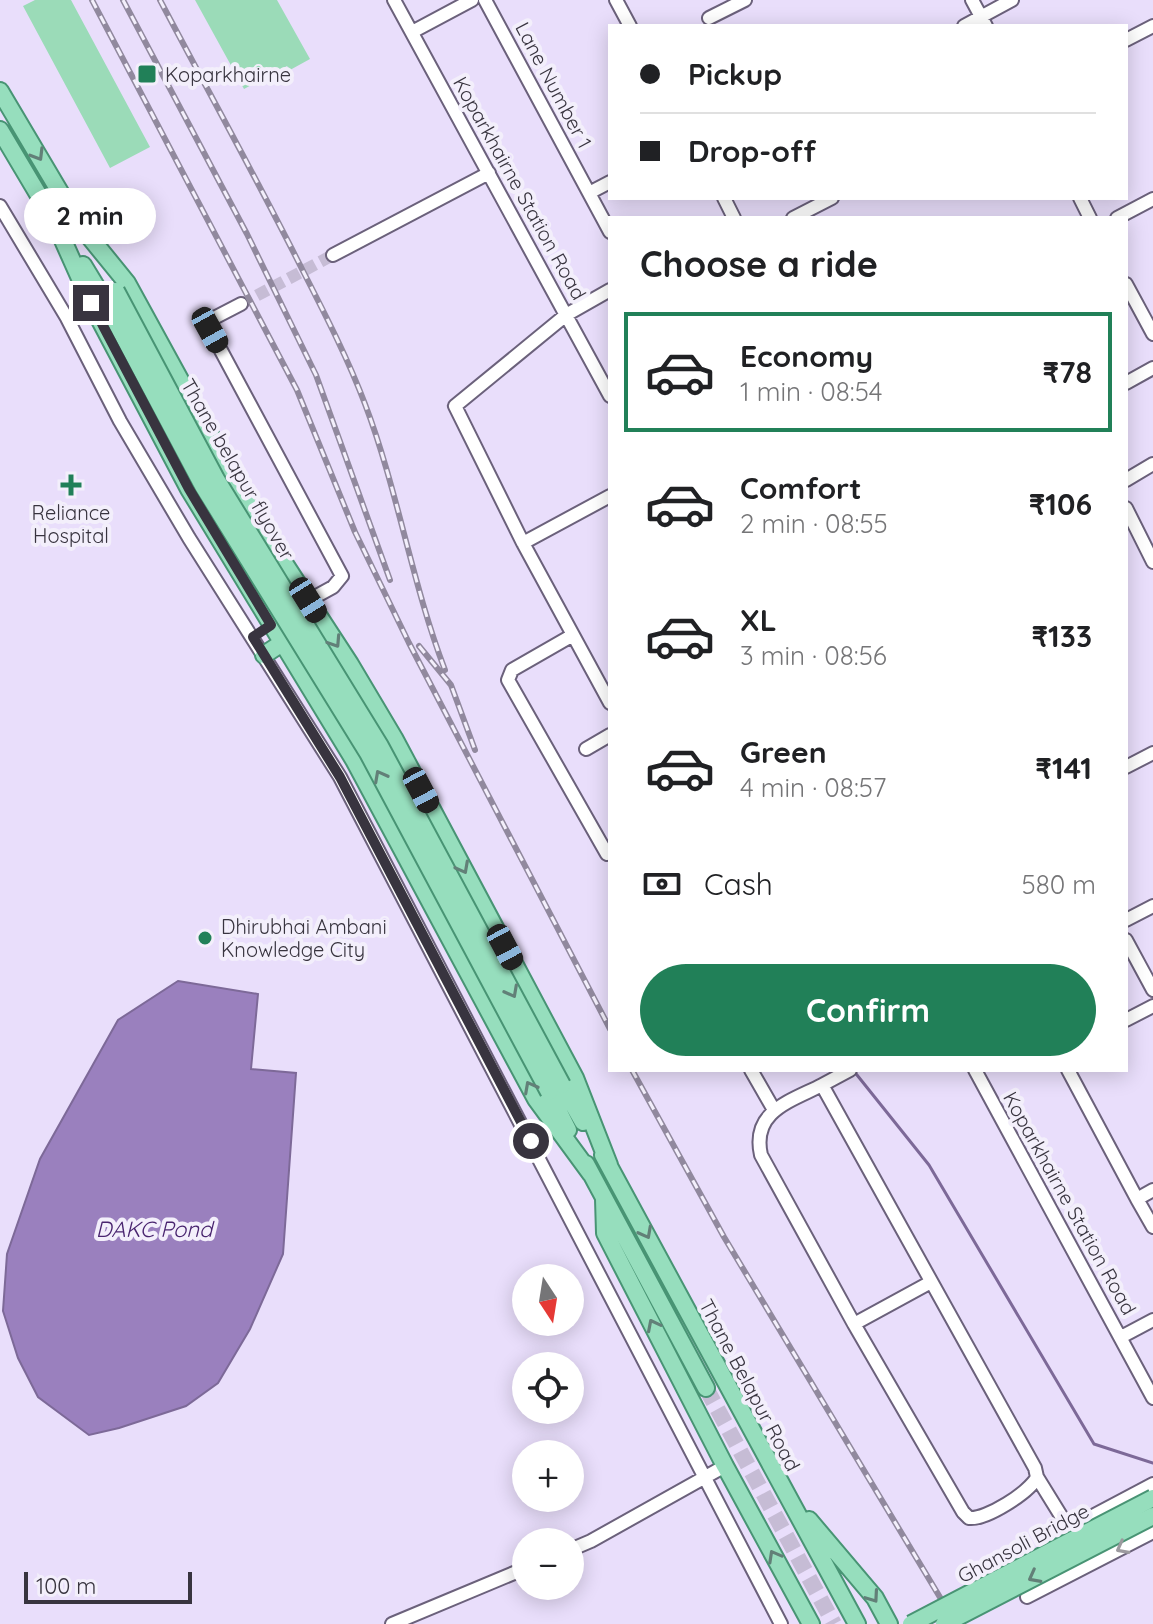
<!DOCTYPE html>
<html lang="en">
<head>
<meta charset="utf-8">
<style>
	:root { --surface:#fff; --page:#f2f2f2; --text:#202124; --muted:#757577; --line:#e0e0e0; --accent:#218058 }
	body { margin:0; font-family:Quicksand,sans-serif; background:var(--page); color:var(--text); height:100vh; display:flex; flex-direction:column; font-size:30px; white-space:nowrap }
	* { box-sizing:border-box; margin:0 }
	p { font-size:26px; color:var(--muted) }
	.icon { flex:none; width:44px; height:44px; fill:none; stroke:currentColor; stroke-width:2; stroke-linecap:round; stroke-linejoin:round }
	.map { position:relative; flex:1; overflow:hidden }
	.drawer { position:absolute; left:608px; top:216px; width:520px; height:856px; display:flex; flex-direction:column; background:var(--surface); border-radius:0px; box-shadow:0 4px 20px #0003 }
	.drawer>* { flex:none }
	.banner { position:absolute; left:608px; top:24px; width:520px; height:176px; border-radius:0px; box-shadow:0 4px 20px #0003; display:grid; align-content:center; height:176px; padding:0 32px; background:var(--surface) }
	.needle { width:52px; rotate:168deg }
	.fabs { position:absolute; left:512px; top:1264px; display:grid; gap:16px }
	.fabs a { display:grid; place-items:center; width:72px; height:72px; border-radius:50%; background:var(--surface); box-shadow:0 4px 20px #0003; font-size:40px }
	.scale { position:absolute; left:24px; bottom:20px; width:168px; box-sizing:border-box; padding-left:8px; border:4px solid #38343f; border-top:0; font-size:22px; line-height:28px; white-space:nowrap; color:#38343f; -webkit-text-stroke:6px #f3effb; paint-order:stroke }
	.end { position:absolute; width:36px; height:36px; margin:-18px; border:10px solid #38343f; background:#fff; box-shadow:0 0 0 4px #fff }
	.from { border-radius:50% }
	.bubble { position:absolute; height:56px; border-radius:28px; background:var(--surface); box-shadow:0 4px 20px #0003; font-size:26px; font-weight:700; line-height:56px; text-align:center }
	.car { position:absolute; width:24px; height:48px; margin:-24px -12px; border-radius:10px; box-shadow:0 0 6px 2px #0007; background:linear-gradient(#222 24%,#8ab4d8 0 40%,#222 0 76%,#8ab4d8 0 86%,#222 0) }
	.banner b { display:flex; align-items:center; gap:28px; height:76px; font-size:30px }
	.banner b+b { border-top:2px solid var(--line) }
	.banner i { width:20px; height:20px; background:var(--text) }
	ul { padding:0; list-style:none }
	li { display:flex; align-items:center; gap:24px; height:120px; margin:0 16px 12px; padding:0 16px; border:4px solid transparent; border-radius:0px }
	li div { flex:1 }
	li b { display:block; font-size:30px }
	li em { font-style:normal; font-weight:700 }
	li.active { border-color:var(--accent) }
	li>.icon { width:72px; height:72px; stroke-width:1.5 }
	h2 { padding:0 32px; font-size:36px; line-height:96px }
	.pay { display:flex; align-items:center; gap:20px; height:88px; padding:0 32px; font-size:30px }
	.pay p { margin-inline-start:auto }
	.cta { display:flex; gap:16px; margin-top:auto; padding:16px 32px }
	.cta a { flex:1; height:92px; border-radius:48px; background:var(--accent); color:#fff; font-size:32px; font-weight:700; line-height:92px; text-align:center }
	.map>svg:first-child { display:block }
	.green { fill:#9bdbb8 }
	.water { fill:#9a80be; stroke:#7d6998; stroke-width:2 }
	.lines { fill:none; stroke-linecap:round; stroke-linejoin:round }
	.stream { stroke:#7d6998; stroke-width:3 }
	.minor-tunnel { stroke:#c6bcd5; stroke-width:12; stroke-dasharray:12 6; stroke-linecap:butt }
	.major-tunnel { stroke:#c6bcd5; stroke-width:16; stroke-dasharray:16 8; stroke-linecap:butt }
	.minor-casing { stroke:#6b617b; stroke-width:16 }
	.major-casing { stroke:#489474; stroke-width:20 }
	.minor { stroke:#fff; stroke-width:12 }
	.major { stroke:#96debd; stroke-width:16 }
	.rail-casing { stroke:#91899e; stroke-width:6 }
	.rail { stroke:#f3effb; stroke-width:3; stroke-dasharray:9; stroke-linecap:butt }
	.major-bridge-casing { stroke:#489474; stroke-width:20; stroke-linecap:butt }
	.major-bridge { stroke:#96debd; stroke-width:16 }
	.oneway { stroke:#628078 }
	.oneway2 { stroke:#9c9a9f }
	.route { stroke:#38343f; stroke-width:10 }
	.poi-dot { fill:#218058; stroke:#f3effb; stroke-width:3 }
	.labels { text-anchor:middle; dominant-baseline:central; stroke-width:8; stroke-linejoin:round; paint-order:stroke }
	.poi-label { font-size:20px; fill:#38343f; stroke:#f3effb; text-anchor:start }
	.street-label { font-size:20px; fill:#38343f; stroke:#f3effb }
	.water-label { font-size:22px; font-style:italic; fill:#49256f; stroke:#f3effb }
</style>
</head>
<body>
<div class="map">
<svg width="1153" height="1624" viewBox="0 0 1153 1624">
	<rect width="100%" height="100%" fill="#e9defb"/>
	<path class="green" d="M35 0H71L150 147 110 168 23 6Z
		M195 0H277L310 59 290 70 287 66 244 89Z"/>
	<path class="water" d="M178 981 258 994 251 1069 296 1073 283 1254 250 1329 218 1383 186 1406 119 1428 89 1435 38 1397 18 1358 3 1311 7 1254 40 1159 118 1020Z"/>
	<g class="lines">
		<path class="stream" d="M853 1070 929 1165 1094 1444 1153 1463"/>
		<path class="minor-tunnel" d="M241 304 333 255"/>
		<path class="major-tunnel" d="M706 1388 834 1624"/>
		<defs>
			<path id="minor" d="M394 0 610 396
				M485 0 610 232
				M616 0 630 26
				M972 0 986 26
				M709 18 745 0
				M964 26 1012 0
				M412 32 472 0
				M1126 40 1153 26
				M589 193 610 182
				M724 198 734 218
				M1080 198 1090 218
				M0 206 67 318 120 421 189 538 340 777 781 1624
				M793 218 832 198
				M1117 218 1153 199
				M333 255 489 173
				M1126 284 1153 334
				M241 304 214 318 209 326 210 330 342 576 333 587 302 604
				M1126 383 1153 368
				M1126 480 1153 464
				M610 496 523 543 610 703
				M1126 508 1153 562
				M523 543 455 406 566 315 610 290
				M573 635 512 670 508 680 607 854 610 852
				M586 749 610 735
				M1126 767 1153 753
				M1126 920 1153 906
				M1126 940 1153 990
				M1126 1020 1153 1006
				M751 1070 774 1110
				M975 1070 1153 1398
				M1068 1070 1137 1199
				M822 1085 1035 1468 1037 1477C1030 1492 986 1520 969 1518L963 1512 854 1324 761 1155C751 1111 791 1101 822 1085Z
				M822 1085 850 1070
				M1153 1190 1137 1199 1153 1227
				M854 1324 931 1282
				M1121 1337 1153 1320
				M1037 1477 1079 1545
				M1068 1529 1153 1484
				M570 1550 591 1541 725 1466
				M1027 1597 1153 1532
				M392 1624 526 1568"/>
			<path id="major" d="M0 91 80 226
				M0 130 63 236
				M75 219 127 283 260 526 350 664 394 738 575 1078 609 1165
				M58 229 91 303 189 489 354 760 536 1099 591 1174
				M83 265 103 298
				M264 655 291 637
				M562 1085 583 1122
				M549 1092 568 1130
				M603 1155 857 1624
				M586 1164 706 1388
				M604 1199 605 1233 725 1466 811 1624
				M809 1520 875 1598 889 1624"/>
		</defs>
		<use href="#minor" class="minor-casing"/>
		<use href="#major" class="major-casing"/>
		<use href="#minor" class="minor"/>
		<use href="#major" class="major"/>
		<defs>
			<path id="rail" d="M92 0 297 390 355 532 409 643 610 1029
				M123 0 247 234 316 375 390 580
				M160 0C208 91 258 181 304 273 326 316 348 359 365 404 398 491 412 584 445 670
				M419 646 451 685 475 750
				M632 1070 724 1237 956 1624"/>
		</defs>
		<use href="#rail" class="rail-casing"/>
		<use href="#rail" class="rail"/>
		<defs>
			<path id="major-bridge" d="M116 291 216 479 380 746 562 1085
				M103 298 203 486 368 753 549 1092
				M911 1624 1153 1498
				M944 1624 1153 1516"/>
		</defs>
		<use href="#major-bridge" class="major-bridge-casing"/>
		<use href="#major-bridge" class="major-bridge"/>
	</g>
	<defs><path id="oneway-chevron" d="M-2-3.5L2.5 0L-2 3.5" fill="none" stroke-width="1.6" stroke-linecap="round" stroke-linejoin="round" transform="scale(2)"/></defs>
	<g class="oneway">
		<use href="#oneway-chevron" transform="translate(38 155) rotate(59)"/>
		<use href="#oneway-chevron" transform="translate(335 642) rotate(57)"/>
		<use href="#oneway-chevron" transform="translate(380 776) rotate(-118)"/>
		<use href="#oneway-chevron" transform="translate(463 868) rotate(62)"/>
		<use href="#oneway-chevron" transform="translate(512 992) rotate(62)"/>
		<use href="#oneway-chevron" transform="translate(530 1087) rotate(-118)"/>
		<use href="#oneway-chevron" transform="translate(646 1233) rotate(62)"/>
		<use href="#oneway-chevron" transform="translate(653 1325) rotate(-117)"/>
		<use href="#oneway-chevron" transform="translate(774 1556) rotate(-119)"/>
		<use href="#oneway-chevron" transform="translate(1034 1577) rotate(152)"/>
		<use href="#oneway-chevron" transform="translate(873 1597) rotate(55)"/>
	</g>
	<use class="oneway2" href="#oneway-chevron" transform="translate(1122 1548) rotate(152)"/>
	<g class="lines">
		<path class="route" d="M91 303 189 489 271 625 253 637 340 777 531 1141"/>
	</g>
	<g class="poi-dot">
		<rect x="137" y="64" width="20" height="20" rx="4"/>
		<path d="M67 473h8v8h8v8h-8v8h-8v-8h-8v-8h8z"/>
		<circle cx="205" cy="938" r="8"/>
	</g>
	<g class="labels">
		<g class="poi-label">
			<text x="165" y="74">Koparkhairne</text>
			<text x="71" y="512" text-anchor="middle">Reliance<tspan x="71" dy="23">Hospital</tspan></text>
			<text x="221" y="926">Dhirubhai Ambani<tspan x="221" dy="23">Knowledge City</tspan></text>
		</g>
		<g class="street-label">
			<text transform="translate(554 85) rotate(62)">Lane Number 1</text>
			<text transform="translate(520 188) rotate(61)">Koparkhairne Station Road</text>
			<text transform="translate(238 469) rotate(60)">Thane belapur flyover</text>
			<text transform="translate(1070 1203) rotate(61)">Koparkhairne Station Road</text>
			<text transform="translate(750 1385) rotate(62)">Thane Belapur Road</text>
			<text transform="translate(1023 1543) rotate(-28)">Ghansoli Bridge</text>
		</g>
		<g class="water-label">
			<text x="154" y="1229">DAKC Pond</text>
		</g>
	</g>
</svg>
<div class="fabs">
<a><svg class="needle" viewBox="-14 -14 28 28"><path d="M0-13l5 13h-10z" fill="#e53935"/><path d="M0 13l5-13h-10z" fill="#757577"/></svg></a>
<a><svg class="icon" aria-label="locate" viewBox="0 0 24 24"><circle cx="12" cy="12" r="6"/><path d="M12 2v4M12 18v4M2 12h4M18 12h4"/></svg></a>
<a>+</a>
<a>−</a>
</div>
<div class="scale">100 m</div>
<i class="end from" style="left:531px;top:1141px"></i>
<i class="end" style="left:91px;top:303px"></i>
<div class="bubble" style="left:24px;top:188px;width:132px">2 min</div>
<i class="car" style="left:210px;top:330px;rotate:151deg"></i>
<i class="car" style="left:308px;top:600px;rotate:148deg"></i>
<i class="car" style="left:421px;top:790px;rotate:152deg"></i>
<i class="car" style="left:505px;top:947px;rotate:152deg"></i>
<div class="banner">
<b><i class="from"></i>Pickup</b>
<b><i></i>Drop-off</b>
</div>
<section class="drawer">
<h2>Choose a ride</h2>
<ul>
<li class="active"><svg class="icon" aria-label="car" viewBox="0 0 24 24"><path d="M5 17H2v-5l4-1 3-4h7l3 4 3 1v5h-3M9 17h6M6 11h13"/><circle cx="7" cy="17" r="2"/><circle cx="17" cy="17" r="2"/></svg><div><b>Economy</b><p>1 min · 08:54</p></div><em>₹78</em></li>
<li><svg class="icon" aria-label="car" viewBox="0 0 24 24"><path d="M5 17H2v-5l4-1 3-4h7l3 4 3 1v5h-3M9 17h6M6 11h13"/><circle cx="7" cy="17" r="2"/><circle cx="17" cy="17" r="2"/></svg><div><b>Comfort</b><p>2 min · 08:55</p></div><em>₹106</em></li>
<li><svg class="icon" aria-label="car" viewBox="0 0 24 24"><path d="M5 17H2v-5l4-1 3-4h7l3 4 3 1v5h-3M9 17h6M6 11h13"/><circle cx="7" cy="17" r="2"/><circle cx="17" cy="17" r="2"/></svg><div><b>XL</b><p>3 min · 08:56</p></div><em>₹133</em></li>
<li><svg class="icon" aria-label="car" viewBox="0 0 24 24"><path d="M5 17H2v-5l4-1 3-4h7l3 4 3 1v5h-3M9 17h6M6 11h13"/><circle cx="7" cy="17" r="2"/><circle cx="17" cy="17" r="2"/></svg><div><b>Green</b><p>4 min · 08:57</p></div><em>₹141</em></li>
</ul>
<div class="pay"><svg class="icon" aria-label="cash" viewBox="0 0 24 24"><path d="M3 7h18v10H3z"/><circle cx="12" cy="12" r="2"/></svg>Cash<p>580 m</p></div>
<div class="cta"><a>Confirm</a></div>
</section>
</div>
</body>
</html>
